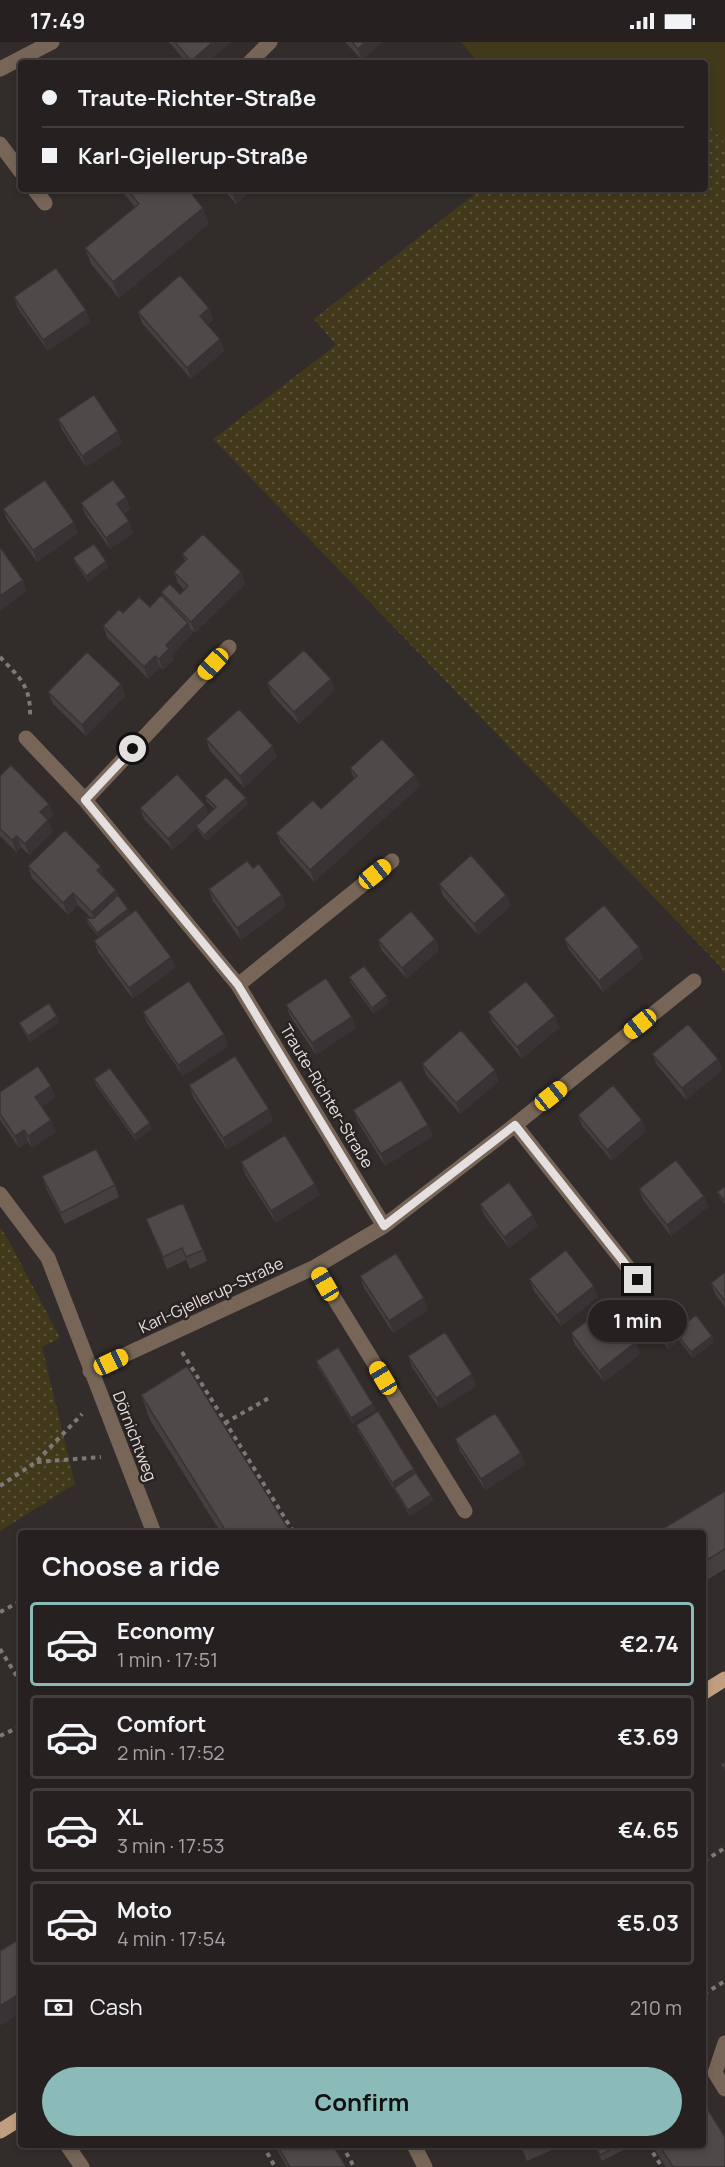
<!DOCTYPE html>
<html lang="en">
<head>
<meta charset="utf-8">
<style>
	:root { --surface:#262120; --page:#2e2929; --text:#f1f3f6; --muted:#a4a3a5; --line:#423e3e; --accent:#8bbbb9 }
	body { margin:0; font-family:Manrope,sans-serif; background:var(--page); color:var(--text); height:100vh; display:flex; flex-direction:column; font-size:22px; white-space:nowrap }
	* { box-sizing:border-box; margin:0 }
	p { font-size:20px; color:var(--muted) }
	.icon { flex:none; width:33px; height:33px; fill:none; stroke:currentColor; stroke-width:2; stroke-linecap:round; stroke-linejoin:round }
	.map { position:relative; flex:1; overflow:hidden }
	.panel { position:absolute; left:18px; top:1488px; width:688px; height:618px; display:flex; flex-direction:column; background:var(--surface); border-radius:6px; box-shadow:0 3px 9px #0003,0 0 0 2px var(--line) }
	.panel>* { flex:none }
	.banner { position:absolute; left:18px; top:18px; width:690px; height:132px; border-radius:6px; box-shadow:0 3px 9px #0003,0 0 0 2px var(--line); display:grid; align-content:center; height:132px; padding:0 24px; background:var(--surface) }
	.end { position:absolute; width:27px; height:27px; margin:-14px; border:8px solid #e4e0df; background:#111; box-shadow:0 0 0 3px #111 }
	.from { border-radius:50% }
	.bubble { position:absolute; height:42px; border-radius:21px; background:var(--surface); box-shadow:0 3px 9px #0003,0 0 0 2px var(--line); font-size:20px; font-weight:700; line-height:42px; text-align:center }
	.car { position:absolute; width:18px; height:36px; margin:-18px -9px; border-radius:8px; box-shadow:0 0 4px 2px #0007; background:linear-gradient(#f5c518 24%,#345 0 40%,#f5c518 0 76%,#345 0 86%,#f5c518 0) }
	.banner b { display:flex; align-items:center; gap:21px; height:57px; font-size:22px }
	.banner b+b { border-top:2px solid var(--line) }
	.banner i { width:15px; height:15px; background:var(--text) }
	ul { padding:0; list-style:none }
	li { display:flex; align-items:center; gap:18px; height:84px; margin:0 12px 9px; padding:0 12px; border:3px solid var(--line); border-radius:6px }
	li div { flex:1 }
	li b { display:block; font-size:22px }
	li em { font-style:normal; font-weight:700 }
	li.on { border-color:var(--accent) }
	li>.icon { width:54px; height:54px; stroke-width:1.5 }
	h2 { padding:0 24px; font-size:27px; line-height:72px }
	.pay { display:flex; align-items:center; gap:15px; height:66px; padding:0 24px; font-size:22px }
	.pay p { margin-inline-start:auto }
	.cta { display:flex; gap:12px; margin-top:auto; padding:12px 24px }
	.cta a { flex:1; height:69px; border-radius:36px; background:var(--accent); color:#111; font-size:24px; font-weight:700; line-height:69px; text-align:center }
	.status { display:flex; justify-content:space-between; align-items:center; height:42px; padding:0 30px; background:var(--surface); direction:ltr }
	.status svg { height:16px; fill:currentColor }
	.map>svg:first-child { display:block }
	.grass { fill:url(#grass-dots) }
	.garden { fill:#42391b }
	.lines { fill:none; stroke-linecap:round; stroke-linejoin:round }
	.path { stroke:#7e7977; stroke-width:4; stroke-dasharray:4.5 4.5; stroke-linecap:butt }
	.minor { stroke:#776657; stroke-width:15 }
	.major { stroke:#c09e7f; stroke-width:15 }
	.wall { fill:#453f40 }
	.shaded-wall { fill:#383334 }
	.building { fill:#50494a; stroke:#383334; stroke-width:1.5 }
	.route { stroke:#e4e0df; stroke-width:8 }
	.labels { text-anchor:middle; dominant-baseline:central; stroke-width:5; stroke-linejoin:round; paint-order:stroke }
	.street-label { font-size:16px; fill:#e4e0df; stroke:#282221 }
</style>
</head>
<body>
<div class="status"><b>17:49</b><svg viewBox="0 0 49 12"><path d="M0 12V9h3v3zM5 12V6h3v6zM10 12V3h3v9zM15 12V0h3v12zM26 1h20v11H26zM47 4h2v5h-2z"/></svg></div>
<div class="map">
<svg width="725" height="2125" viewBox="0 0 725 2125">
	<defs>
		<pattern id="grass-dots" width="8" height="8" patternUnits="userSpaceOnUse" patternTransform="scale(1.5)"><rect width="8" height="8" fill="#42391b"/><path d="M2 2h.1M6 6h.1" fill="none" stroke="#5d553c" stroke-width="1.8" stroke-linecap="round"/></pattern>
	</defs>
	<rect width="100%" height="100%" fill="#322c2a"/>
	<path class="grass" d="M705 79 725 101V932L718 922 213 397 336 303 314 277 481 147H705Z
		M0 1185 10 1201 60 1296 42 1305 75 1442 0 1489Z"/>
	<path class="garden" d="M461 0H725V101L705 79V21H653L647 16 640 21H478Z"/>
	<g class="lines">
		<path class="path" d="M0 615C21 637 31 644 30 676
			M182 1310 294 1491
			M225 1381 269 1356
			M37 1420 101 1415
			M0 1444 36 1420 82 1372
			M0 1570 21 1559
			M0 1607 21 1641
			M0 1694 21 1684
			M704 1819 725 1806
			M704 1952 725 1939
			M263 2103 275 2125
			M342 2103 354 2125
			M648 2103 662 2125"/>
		<path class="minor" d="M249 21 270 0
			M0 27 52 0
			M0 102 21 130
			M34 147 45 161
			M26 696 85 758 238 943 384 1184
			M85 758 229 605
			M238 943 392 819
			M515 1083 638 1238
			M0 1152 48 1216 154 1491
			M315 1225 465 1469
			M90 1329 315 1225 384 1184 515 1083 694 939
			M725 2001 715 2031 725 2047
			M67 2103 82 2125
			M414 2103 425 2125"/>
		<path class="major" d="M704 1650 725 1637
			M0 2089 21 2076"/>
	</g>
	<path class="wall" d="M169 0H231L206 21H187Z
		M345 0H382L362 18Z
		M120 147H188L203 166 209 182 119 256 91 222 85 206 135 165Z
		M223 147H253L236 162Z
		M14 255 86 268 90 280 48 309 18 267Z
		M209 266 213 278 207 283 220 297 224 309 191 337 142 281 138 270Z
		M58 377 122 401 86 425 62 388Z
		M126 455 130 467 124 472 133 491 110 507 85 472 81 461Z
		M3 467 78 491 37 520 7 478Z
		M182 512 241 530 245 542 195 591 191 587 192 592 172 613 174 618 163 628 160 625 148 637 107 595 103 584 123 571 150 565 164 556 161 550 180 552 184 548 178 541 174 530 185 519Z
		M73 516 108 525 88 540 76 522Z
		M331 637 335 648 299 682 272 653 267 641Z
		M121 642 125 654 86 694 53 662 48 650Z
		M206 697 277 715 244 746 210 709Z
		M350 726 415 733 420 744 314 840 281 802 276 791 321 767 354 737Z
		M0 734 54 773 48 778 53 790 29 813 21 805 16 810 0 794Z
		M205 754 248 762 207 799 198 789 197 786 173 808 144 777 140 766 205 763 208 772 214 767 207 760Z
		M28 824 105 837 128 867 130 872 171 915 175 926 133 957 98 910 94 899 99 896 88 882 86 876H91L78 863 68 873 32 836Z
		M253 826 282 853 286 864 241 898 213 859 209 847Z
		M439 842 506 853 511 864 478 893 443 854Z
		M435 897 439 908 407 937 382 909 378 898Z
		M564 897 639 905 643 917 603 950 569 908Z
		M349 935 389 960 374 972 351 941Z
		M286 963 356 986 316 1013 290 974Z
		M143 970 228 1004 183 1034 147 981Z
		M488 970 555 974 559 986 522 1017 493 981Z
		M57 974 59 980 30 1000 22 987 19 981Z
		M652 1012 718 1017 722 1028 686 1058 657 1023Z
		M422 1022 499 1039 460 1072 426 1033Z
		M94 1037 152 1087 136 1099 96 1043Z
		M189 1043 269 1067 273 1079 227 1108 193 1055Z
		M51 1044 55 1055 42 1064 56 1090 32 1106 28 1100 19 1106 0 1078V1050Z
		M353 1068 428 1083 433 1094 385 1124 358 1080Z
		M578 1073 646 1089 612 1119 582 1084Z
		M241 1120 315 1142 320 1153 276 1181 245 1132Z
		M42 1134 115 1143 119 1155 65 1182 46 1146Z
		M725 1144V1162L720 1156 717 1150Z
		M639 1147 704 1154 708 1165 671 1194 643 1158Z
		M480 1162 538 1184 509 1206 484 1173Z
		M146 1177 203 1208 207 1219 190 1227 186 1218 167 1227Z
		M725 1230V1265L715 1252 711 1241Z
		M360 1234 428 1268 393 1291 364 1246Z
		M529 1237 594 1244 598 1255 561 1284 534 1249Z
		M658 1289 676 1302 668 1307 660 1295Z
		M675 1290 714 1300 693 1316 677 1296Z
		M571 1291 640 1312 604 1340 575 1303Z
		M408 1314 476 1344 440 1367 412 1325Z
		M316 1319 376 1368 353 1382 318 1325Z
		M141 1353 291 1491H221L150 1378Z
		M356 1383 414 1427 416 1431 431 1453 433 1459 410 1474 358 1389Z
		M455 1397 525 1423 485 1448 460 1409Z
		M725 1449V1527L704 1540V1491Z
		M704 1798 707 1809 704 1811Z
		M274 2103H333L346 2125H287Z
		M520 2103H563L527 2119Z
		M594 2103H626L627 2106 602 2119Z
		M652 2103H704L725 2125H666Z"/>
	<path class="shaded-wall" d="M213 0H231L206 21H192L191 19Z
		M365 0H382L362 18 358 7Z
		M236 147H253L236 162 232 150Z
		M203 166 209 182 119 256 113 240Z
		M209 266 213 278 204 286 200 274Z
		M86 268 90 280 48 309 43 298Z
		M220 297 224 309 191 337 187 326Z
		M118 389 122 401 86 425 82 414Z
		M126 455 130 467 121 474 117 462Z
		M129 479 133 491 110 507 106 496Z
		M74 480 78 491 37 520 33 508Z
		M106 519 108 525 88 540 86 534Z
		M241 530 245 542 195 591 191 580Z
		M23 538 27 549 0 569V554Z
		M188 581 192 592 172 613 174 618 163 628 159 617 166 603Z
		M155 614 160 625 148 637 144 625Z
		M331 637 335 648 299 682 294 670Z
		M121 642 125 654 86 694 82 683Z
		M273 704 277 715 244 746 240 734Z
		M415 733 420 744 314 840 310 828Z
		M246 756 248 762 207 799 204 793Z
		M49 762 54 773 45 781 40 770Z
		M205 763 209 774 196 784 197 786 173 808 168 797Z
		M48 778 53 790 29 813 25 802Z
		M17 794 21 805 16 810 12 798Z
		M101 825 105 837 97 828Z
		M116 848 120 859 96 882 92 870Z
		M73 851 78 863 68 873 63 861Z
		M282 853 286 864 241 898 237 886Z
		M506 853 511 864 478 893 474 882Z
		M128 867 130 873 99 897 97 891Z
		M435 897 439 908 407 937 402 926Z
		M639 905 643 917 603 950 599 939Z
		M171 915 175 926 133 957 129 946Z
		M387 954 389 960 374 972 372 966Z
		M57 974 59 980 30 1000 28 994Z
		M555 974 559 986 522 1017 517 1005Z
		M352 975 356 986 316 1013 312 1001Z
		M224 992 228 1004 183 1034 178 1023Z
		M718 1017 722 1028 686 1058 682 1046Z
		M495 1028 499 1039 460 1072 456 1061Z
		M51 1044 55 1055 40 1066 35 1055Z
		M269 1067 273 1079 227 1108 223 1096Z
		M51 1078 56 1090 32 1106 28 1094Z
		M642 1078 646 1089 612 1119 607 1108Z
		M150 1081 152 1087 136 1099 134 1093Z
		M428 1083 433 1094 385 1124 381 1112Z
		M24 1088 28 1100 19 1106 15 1094Z
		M315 1142 320 1153 276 1181 271 1169Z
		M704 1154 708 1165 671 1194 667 1183Z
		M533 1173 538 1184 509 1206 504 1195Z
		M594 1244 598 1255 561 1284 557 1273Z
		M424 1256 428 1268 393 1291 389 1279Z
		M712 1294 714 1300 693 1316 691 1310Z
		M674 1296 676 1302 668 1307 666 1301Z
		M636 1300 640 1312 604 1340 599 1329Z
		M472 1332 476 1344 440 1367 436 1356Z
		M373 1362 376 1368 353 1382 351 1376Z
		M521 1411 525 1423 485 1448 481 1437Z
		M414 1427 416 1433 395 1447 392 1441Z
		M431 1453 433 1459 410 1474 408 1468Z
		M21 1951V1971L0 1984V1964Z"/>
	<path class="building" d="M175 0H213L191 19Z
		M352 0H365L358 7Z
		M127 147H188L203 166 113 240 85 206 139 162Z
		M229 147H236L232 150Z
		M56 226 86 268 43 298 14 255Z
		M180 233 209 266 200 274 220 297 187 326 138 270Z
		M94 353 118 389 82 414 58 377Z
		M45 438 74 480 33 508 3 467Z
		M113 438 126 455 117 462 129 479 106 496 81 461Z
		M203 492 241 530 191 580 161 550 170 542 180 552 188 544 174 530 187 517 182 512Z
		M94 502 106 519 86 534 73 516Z
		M0 505 23 538 0 554Z
		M161 553 188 581 166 603 169 607 159 617 155 614 144 625 103 584 119 567 123 571 139 555 150 565Z
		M304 608 331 637 294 670 267 641Z
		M87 610 121 642 82 683 48 650Z
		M239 667 273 704 240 734 206 697Z
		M382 697 415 733 310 828 276 791 313 758 321 767 357 734 350 726Z
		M11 723 49 762 40 770 48 778 25 802 17 794 12 798 0 787V734Z
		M177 732 205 763 168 797 140 766Z
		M226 735 246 756 204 793 196 784 216 765 205 754Z
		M65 788 101 825 97 828 116 848 92 870 73 851 63 861 28 824Z
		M471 813 506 853 474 882 439 842Z
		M247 819 253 826 259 822 282 853 237 886 209 847Z
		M118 853 128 867 97 891 86 876H94Z
		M604 863 639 905 599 939 564 897Z
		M136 868 171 915 129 946 94 899Z
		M411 869 435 897 402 926 378 898Z
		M364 924 387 954 372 966 349 935Z
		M326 936 352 975 312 1001 286 963Z
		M189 939 224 992 178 1023 143 970Z
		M526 939 555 974 517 1005 488 970Z
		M49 961 57 974 28 994 19 981Z
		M688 982 718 1017 682 1046 652 1012Z
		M461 988 495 1028 456 1061 422 1022Z
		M235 1014 269 1067 223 1096 189 1043Z
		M38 1024 51 1044 35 1055 51 1078 28 1094 24 1088 15 1094 0 1072V1050Z
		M110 1026 150 1081 134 1093 94 1037Z
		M401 1038 428 1083 381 1112 353 1068Z
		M613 1043 642 1078 607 1108 578 1073Z
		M285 1093 315 1142 271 1169 241 1120Z
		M96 1107 115 1143 61 1171 42 1134Z
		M676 1118 704 1154 667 1183 639 1147Z
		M509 1140 533 1173 504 1195 480 1162Z
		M725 1144V1159L717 1150Z
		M183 1161 203 1208 186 1215 182 1206 163 1215 146 1177Z
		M566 1208 594 1244 557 1273 529 1237Z
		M396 1211 424 1256 389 1279 360 1234Z
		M725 1230V1259L711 1241Z
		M608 1263 636 1300 599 1329 571 1291Z
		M696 1273 712 1294 691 1310 675 1290Z
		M665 1284 674 1296 666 1301 658 1289Z
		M445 1290 472 1332 436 1356 408 1314Z
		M338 1305 373 1362 351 1376 316 1319Z
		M187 1324 291 1491H227L141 1353Z
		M378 1369 414 1427 392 1441 356 1383Z
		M495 1371 521 1411 481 1437 455 1397Z
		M416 1431 431 1453 408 1468 394 1446Z
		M725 1449V1507L704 1520V1491H656Z
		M21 1565V1573L18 1567Z
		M725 1720V1729L721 1722Z
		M21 1896V1951L0 1964V1909Z
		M704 2061 725 2095V2125H673L659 2103H704Z
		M277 2103H333L346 2125H290Z
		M595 2103H620L600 2113Z"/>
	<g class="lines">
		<path class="route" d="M133 707 85 758 238 943 384 1184 515 1083 638 1238"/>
	</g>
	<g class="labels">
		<g class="street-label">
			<text transform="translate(327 1054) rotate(59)">Traute-Richter-Straße</text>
			<text transform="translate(211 1253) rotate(-25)">Karl-Gjellerup-Straße</text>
			<text transform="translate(135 1394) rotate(69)">Dörnichtweg</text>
		</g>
	</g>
</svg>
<i class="end from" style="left:133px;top:707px"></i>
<i class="end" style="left:638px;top:1238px"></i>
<div class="bubble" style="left:588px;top:1258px;width:99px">1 min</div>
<i class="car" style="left:213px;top:622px;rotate:223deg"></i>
<i class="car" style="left:375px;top:832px;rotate:51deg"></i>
<i class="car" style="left:640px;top:982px;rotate:231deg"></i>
<i class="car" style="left:551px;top:1054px;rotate:51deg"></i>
<i class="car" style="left:325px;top:1242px;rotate:330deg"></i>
<i class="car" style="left:111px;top:1320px;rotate:65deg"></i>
<i class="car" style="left:383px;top:1336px;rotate:329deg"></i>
<div class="banner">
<b><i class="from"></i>Traute-Richter-Straße</b>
<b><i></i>Karl-Gjellerup-Straße</b>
</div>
<section class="panel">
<h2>Choose a ride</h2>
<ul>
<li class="on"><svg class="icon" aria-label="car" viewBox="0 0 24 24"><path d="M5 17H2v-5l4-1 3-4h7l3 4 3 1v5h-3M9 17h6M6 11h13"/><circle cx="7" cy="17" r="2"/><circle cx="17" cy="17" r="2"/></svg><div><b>Economy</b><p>1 min · 17:51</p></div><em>€2.74</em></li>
<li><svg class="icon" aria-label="car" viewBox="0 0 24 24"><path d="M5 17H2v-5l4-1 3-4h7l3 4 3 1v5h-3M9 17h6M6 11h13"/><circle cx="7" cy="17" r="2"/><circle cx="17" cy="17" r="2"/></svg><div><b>Comfort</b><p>2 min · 17:52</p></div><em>€3.69</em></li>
<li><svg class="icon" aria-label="car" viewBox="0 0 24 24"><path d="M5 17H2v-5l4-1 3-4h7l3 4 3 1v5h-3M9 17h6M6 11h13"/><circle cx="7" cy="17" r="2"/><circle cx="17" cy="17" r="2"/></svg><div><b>XL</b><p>3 min · 17:53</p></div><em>€4.65</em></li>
<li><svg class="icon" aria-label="car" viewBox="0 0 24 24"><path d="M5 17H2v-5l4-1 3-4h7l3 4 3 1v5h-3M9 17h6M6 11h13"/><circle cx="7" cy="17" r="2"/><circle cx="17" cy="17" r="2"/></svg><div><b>Moto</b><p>4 min · 17:54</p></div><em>€5.03</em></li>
</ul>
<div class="pay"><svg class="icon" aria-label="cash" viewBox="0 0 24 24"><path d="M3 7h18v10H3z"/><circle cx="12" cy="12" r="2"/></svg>Cash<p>210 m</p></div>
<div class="cta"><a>Confirm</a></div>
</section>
</div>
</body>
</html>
